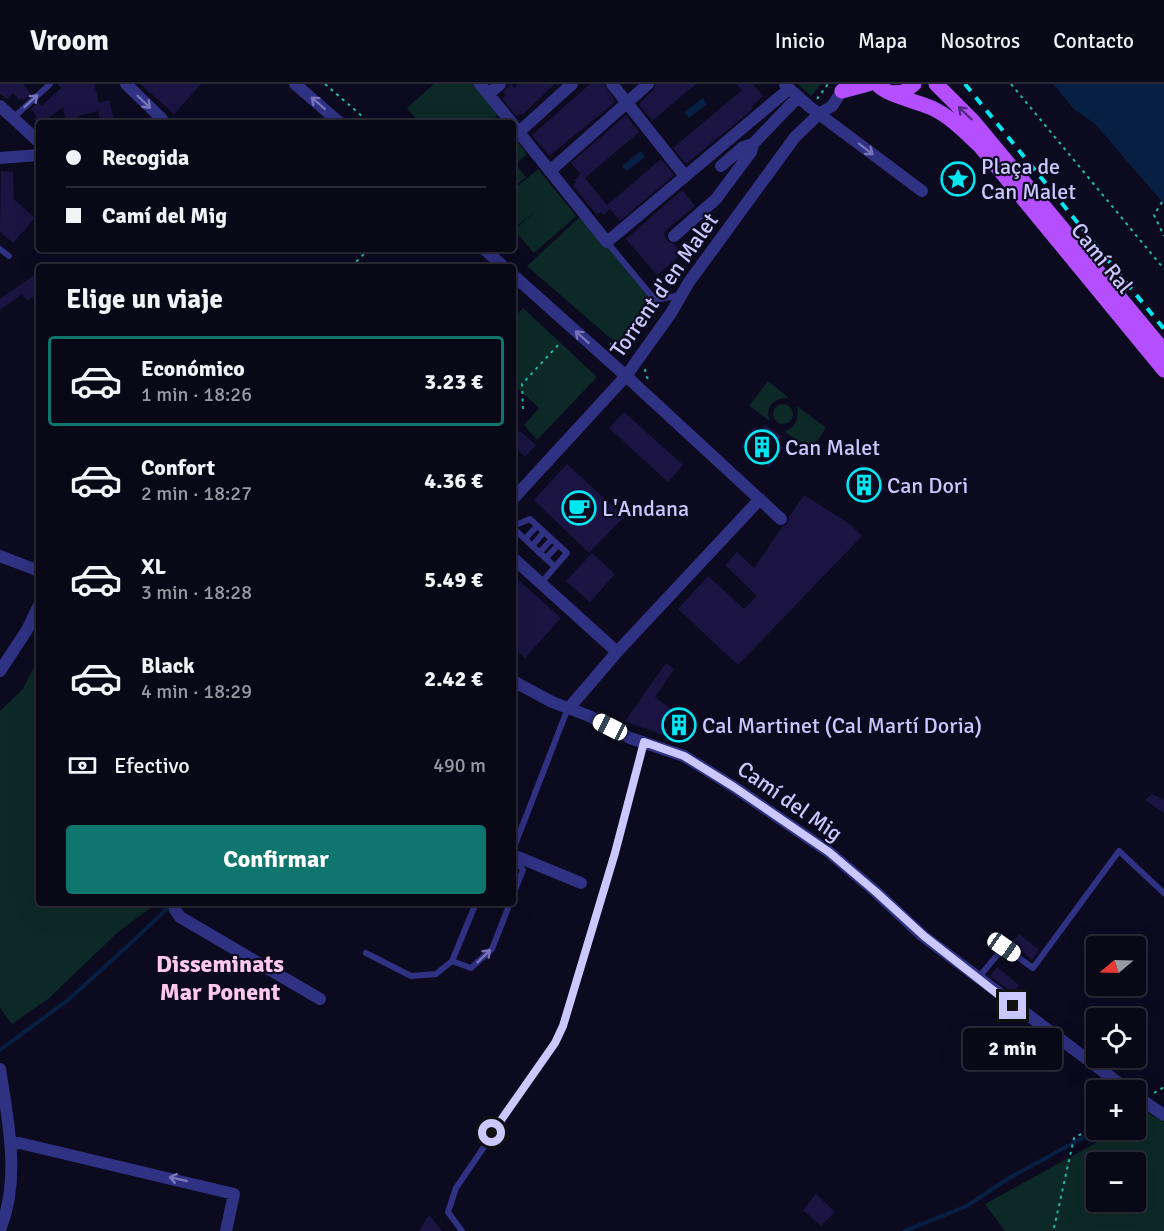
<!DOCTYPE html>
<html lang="es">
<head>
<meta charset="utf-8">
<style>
	:root { --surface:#090817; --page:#121120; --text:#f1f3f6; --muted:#999aa1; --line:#292936; --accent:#0f766e }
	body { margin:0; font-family:Signika,sans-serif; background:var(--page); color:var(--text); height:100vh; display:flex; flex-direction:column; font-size:22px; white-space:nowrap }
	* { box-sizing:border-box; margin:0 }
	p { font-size:20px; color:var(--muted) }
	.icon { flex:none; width:33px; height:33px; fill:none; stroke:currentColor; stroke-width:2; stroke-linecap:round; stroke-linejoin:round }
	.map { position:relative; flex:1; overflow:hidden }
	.details { position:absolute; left:36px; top:180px; width:480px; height:642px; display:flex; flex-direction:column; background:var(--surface); border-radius:6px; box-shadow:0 6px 24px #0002,0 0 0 2px var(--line) }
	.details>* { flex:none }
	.banner { position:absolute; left:36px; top:36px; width:480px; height:132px; border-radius:6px; box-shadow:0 6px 24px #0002,0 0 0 2px var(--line); display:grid; align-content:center; height:132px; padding:0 30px; background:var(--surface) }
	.needle { width:39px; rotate:251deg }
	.controls { position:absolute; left:1086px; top:852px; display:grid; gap:12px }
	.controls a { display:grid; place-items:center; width:60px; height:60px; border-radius:6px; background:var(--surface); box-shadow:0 6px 24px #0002,0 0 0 2px var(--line); font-size:30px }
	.end { position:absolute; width:27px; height:27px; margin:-14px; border:8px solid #cbc7ff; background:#111; box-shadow:0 0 0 3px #111 }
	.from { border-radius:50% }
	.bubble { position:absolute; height:42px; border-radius:6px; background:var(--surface); box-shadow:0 6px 24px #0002,0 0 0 2px var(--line); font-size:20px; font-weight:800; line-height:42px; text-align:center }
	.car { position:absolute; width:18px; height:36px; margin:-18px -9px; border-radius:8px; box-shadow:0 0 4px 2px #0007; background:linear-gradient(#fff 24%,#345 0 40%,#fff 0 76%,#345 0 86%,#fff 0) }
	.banner b { display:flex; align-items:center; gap:21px; height:57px; font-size:22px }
	.banner b+b { border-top:2px solid var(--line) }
	.banner i { width:15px; height:15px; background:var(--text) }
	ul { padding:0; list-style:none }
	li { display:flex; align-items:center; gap:18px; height:90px; margin:0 12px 9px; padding:0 18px; border:3px solid transparent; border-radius:6px }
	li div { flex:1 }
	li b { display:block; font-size:22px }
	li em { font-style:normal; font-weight:800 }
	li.selected { border-color:var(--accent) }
	li>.icon { width:54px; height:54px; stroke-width:1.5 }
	h2 { padding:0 30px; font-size:27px; line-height:72px }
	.pay { display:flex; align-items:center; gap:15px; height:66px; padding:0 30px; font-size:22px }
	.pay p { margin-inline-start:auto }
	.primary-button { display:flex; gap:12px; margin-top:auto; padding:12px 30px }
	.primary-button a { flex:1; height:69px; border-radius:6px; background:var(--accent); color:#fff; font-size:24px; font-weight:800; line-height:69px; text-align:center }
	header { display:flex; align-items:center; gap:36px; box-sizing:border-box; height:84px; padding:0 30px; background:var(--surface); border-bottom:2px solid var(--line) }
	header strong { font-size:28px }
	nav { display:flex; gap:33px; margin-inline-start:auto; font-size:21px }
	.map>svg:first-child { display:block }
	.green { fill:#0c2927; fill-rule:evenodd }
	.water { fill:#061f42 }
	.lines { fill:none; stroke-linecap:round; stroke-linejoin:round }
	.stream { stroke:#061f42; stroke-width:4 }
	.building { fill:#1b1442 }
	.path { stroke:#20bba9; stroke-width:2; stroke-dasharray:3 4.5; stroke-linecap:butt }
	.lane { stroke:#2f3183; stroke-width:6 }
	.street { stroke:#2f3183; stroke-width:12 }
	.primary { stroke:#b44eff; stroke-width:15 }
	.rail { stroke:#00e7f2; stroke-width:4; stroke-dasharray:9 8; stroke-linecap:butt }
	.oneway { stroke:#7574bb }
	.oneway2 { stroke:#582984 }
	.route { stroke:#cbc7ff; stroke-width:8 }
	.labels { text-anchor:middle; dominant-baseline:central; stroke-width:4.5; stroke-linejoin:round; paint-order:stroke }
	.poi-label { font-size:22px; fill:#cbc7ff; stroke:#0c0a1f; text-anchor:start }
	.street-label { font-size:22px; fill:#cbc7ff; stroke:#0c0a1f }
	.neighbourhood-label { font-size:24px; font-weight:bold; fill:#ffc9ee; stroke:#0c0a1f }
</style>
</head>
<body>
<header>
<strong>Vroom</strong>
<nav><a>Inicio</a><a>Mapa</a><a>Nosotros</a><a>Contacto</a></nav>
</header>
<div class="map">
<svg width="1164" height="1147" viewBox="0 0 1164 1147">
	<rect width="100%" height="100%" fill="#0c0a1f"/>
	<path class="green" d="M434 0H474L499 30 489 39H419L407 24Z
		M798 0H821L811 12Z
		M513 52 527 70 513 82Z
		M516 81 526 93 513 104V83Z
		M538 85 576 132 534 169 514 146 537 126 513 145V106Z
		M582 131 654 218 617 260 527 182Z
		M523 224 597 293 537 356 524 341 539 324 513 300V235Z
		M768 297 789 314C774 313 764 323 770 337L749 322Z
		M773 330a10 10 0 1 1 20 0a10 10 0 1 1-20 0Z
		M797 322 826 344 810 367 784 347C797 344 799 333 797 322Z
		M39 573V819H157L117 849 48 915 12 940 0 924V627L23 605Z
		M1148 1029 1164 1038V1147H1005L985 1120 1119 1046H1136V1036ZM1096 1078H1136V1118H1096Z"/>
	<path class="water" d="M1053 0H1164V120L1095 40 1074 25Z
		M703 14 707 20 689 34 684 28Z
		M641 67 645 73 627 87 622 82Z"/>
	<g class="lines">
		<path class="stream" d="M0 966 68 916 132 858 173 819
			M904 1147 965 1123 1009 1094 1097 1046"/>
	</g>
	<path class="building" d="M0 0H23L31 10 24 16 22 14 19 16 13 9 7 15 0 10Z
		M58 0H94L99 19 109 16 115 39H101L98 27 78 32 79 39H66L63 23 39 41 34 35 37 33 31 25 38 18 42 22 61 4Z
		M140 0H201L174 30Z
		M511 0 514 4 518 0H555L522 31 520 30 517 33 502 14 506 11 503 8Z
		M590 0H604L615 17 613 20 549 72 532 51Z
		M656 0H696L652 37 639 20 653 6Z
		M737 0H753L763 12 751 23 753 25 686 80 673 64 742 6Z
		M626 31 639 48 585 94 607 121 661 75 674 91 620 137 610 125 603 131 601 128 597 131 572 101 576 98 574 96 580 90 571 79Z
		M1 87 13 88 14 115 35 134 13 159 0 148Z
		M682 106 695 122 664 148 667 157 674 160 682 170 657 191 626 155Z
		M34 191 39 198V209L27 217 22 210 0 226V215Z
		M624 328 683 381 668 398 609 344Z
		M765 341 782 352 778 359 783 363 770 383 741 363 754 343 760 347Z
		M520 347 536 361 525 373 513 362V356Z
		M567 380 624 433 589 469 534 416Z
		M862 380 885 405 866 421 844 397Z
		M804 411 851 441 862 452 738 581 678 525 708 492 744 525 757 512 725 481 737 468 754 484 782 443 787 440 789 433Z
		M592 469 615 490 590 518 566 497Z
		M513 491 561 534 525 574 518 568 513 575Z
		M666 579 674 585 655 613 695 643 682 658 625 637Z
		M1152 710 1164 716V729L1145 716Z
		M1019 850 1039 866 1032 876 1012 859Z
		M997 883 1019 901 1013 909 990 892Z
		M816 1110 835 1128 821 1142 803 1126Z
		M429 1131 442 1147H419Z"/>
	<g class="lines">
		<path class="path" d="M325 0 370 39
			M1011 0 1164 185
			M817 15 828 0
			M1162 118 1154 131 1164 152
			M682 170 688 180
			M351 183 369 165
			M610 260 628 269
			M645 285 646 292 649 296
			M523 325 522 300 560 259
			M1154 1009 1164 1003
			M1054 1144 1074 1054 1096 1042"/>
		<path class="lane" d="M13 34 50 0
			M607 158 655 216 681 211
			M0 165 9 172
			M513 442 530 435 567 469 541 499
			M513 444 555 483
			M525 455 537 442
			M532 462 544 448
			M539 469 552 455
			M546 474 558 461
			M513 766 568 624
			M513 811 523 786 514 774
			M476 819 452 877 471 884 492 865 510 819
			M366 869 411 892 436 890 452 877
			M978 894 1004 863 1033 884 1119 767 1164 809
			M462 1147 448 1128 456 1104 555 959 563 942 615 769 644 659"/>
		<path class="street" d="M126 0 162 35 156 39
			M295 0 340 39
			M480 0 512 39
			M612 0 685 92
			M785 1 811 24 922 107
			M489 10 500 0
			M0 22 39 58
			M513 41 607 158 789 5
			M519 48 572 0
			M0 74 39 71
			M721 82 743 63 753 60 798 13
			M551 86 648 0
			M674 152 716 115 751 68 753 60
			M484 165 504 183
			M513 191 626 292 781 435
			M513 415 626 292 671 229 689 198 795 53 819 30 832 22 842 7
			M0 472 39 487
			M513 474 617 568
			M0 587 27 546 39 521
			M513 597 552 618 589 632 630 654 684 672 734 703 829 768 876 808 923 852 1128 1006
			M569 624 617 568 760 415
			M513 771 581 799
			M175 819V826L180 833 320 915
			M0 985C8 1037 21 1095 0 1146
			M1136 1012 1164 1031
			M11 1057 234 1110 226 1147"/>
		<path class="primary" d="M877 0C887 12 917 17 932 24 951 33 965 48 980 62L1164 286
			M936 0 973 37 1164 267
			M842 7 868 0
			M891 9 904 8 914 0"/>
		<path class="rail" d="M965 0 1164 245"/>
	</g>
	<defs><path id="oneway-shaft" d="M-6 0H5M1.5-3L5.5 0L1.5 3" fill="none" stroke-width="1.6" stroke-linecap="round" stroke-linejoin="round" transform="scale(1.5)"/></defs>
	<g class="oneway">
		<use href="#oneway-shaft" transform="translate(31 17) rotate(-42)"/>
		<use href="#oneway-shaft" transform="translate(144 18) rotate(44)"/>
		<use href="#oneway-shaft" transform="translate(318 19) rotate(-139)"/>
		<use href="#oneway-shaft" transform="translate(866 65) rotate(37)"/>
		<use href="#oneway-shaft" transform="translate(582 253) rotate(-138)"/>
		<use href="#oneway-shaft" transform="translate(484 872) rotate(-44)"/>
		<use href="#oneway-shaft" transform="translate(178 1095) rotate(-167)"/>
	</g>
	<use class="oneway2" href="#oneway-shaft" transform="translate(965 29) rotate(-136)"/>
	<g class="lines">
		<path class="route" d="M492 1049 555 959 563 942 615 769 644 658 684 672 734 703 829 768 876 808 924 852 1013 922"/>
	</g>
	<defs>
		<symbol id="sight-ring" viewBox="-11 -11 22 22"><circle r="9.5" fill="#0c0a1f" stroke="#00e7f2" stroke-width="1.5"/><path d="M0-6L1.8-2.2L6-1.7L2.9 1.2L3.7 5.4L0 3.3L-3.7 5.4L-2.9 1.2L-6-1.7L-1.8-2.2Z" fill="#00e7f2"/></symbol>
		<symbol id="building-ring" viewBox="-11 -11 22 22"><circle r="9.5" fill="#0c0a1f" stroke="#00e7f2" stroke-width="1.5"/><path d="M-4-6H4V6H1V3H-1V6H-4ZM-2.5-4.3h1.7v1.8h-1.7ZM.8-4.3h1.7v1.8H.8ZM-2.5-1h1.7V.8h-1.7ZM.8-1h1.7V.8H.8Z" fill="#00e7f2"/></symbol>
		<symbol id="cafe-ring" viewBox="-11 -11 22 22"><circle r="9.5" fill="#0c0a1f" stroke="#00e7f2" stroke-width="1.5"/><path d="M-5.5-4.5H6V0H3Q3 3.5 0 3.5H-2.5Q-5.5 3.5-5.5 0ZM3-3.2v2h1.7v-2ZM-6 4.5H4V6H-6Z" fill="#00e7f2"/></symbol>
	</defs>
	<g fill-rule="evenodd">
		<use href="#sight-ring" x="939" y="76" width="38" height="38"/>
		<use href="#building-ring" x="743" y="344" width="38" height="38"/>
		<use href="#building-ring" x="845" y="382" width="38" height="38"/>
		<use href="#cafe-ring" x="560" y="405" width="38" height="38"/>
		<use href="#building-ring" x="660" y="622" width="38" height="38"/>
	</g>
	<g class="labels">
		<g class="poi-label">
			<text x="981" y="82">Plaça de<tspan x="981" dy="25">Can Malet</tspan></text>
			<text x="785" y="363">Can Malet</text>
			<text x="887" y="401">Can Dori</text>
			<text x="602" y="424">L'Andana</text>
			<text x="702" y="641">Cal Martinet (Cal Martí Doria)</text>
		</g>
		<g class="street-label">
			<text transform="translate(1102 174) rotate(51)">Camí Ral</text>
			<text transform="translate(664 201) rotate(-55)">Torrent d'en Malet</text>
			<text transform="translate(790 717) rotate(35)">Camí del Mig</text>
		</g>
		<g class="neighbourhood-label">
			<text x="220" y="880">Disseminats<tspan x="220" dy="28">Mar Ponent</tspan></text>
		</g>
	</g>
</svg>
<div class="controls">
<a><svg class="needle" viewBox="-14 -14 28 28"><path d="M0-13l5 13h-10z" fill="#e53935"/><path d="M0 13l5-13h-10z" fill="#999aa1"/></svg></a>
<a><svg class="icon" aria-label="locate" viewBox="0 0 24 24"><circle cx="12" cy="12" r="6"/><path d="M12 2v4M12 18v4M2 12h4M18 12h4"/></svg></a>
<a>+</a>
<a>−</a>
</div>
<i class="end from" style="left:492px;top:1049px"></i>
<i class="end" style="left:1013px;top:922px"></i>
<div class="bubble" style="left:963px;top:944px;width:99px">2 min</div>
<i class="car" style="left:610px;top:643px;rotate:297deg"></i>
<i class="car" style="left:1004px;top:863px;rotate:125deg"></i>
<div class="banner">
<b><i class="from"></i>Recogida</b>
<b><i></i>Camí del Mig</b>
</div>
<section class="details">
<h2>Elige un viaje</h2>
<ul>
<li class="selected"><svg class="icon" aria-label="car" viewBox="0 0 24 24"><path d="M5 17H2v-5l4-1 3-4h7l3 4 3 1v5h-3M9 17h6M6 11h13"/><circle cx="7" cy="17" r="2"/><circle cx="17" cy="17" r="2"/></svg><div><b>Económico</b><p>1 min · 18:26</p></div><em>3.23 €</em></li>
<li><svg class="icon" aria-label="car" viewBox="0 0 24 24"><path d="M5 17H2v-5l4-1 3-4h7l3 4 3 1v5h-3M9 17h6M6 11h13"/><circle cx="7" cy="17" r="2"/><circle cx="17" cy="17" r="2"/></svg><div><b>Confort</b><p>2 min · 18:27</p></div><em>4.36 €</em></li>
<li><svg class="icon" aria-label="car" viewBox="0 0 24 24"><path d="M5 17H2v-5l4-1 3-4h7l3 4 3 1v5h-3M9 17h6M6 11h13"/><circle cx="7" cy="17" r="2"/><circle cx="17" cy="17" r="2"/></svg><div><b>XL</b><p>3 min · 18:28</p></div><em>5.49 €</em></li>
<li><svg class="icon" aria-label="car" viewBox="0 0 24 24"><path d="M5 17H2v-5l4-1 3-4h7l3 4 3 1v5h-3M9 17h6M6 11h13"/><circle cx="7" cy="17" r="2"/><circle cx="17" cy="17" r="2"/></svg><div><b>Black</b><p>4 min · 18:29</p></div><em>2.42 €</em></li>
</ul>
<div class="pay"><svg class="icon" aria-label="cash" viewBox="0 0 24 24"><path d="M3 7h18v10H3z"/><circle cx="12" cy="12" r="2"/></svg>Efectivo<p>490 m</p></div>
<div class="primary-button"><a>Confirmar</a></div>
</section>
</div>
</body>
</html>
